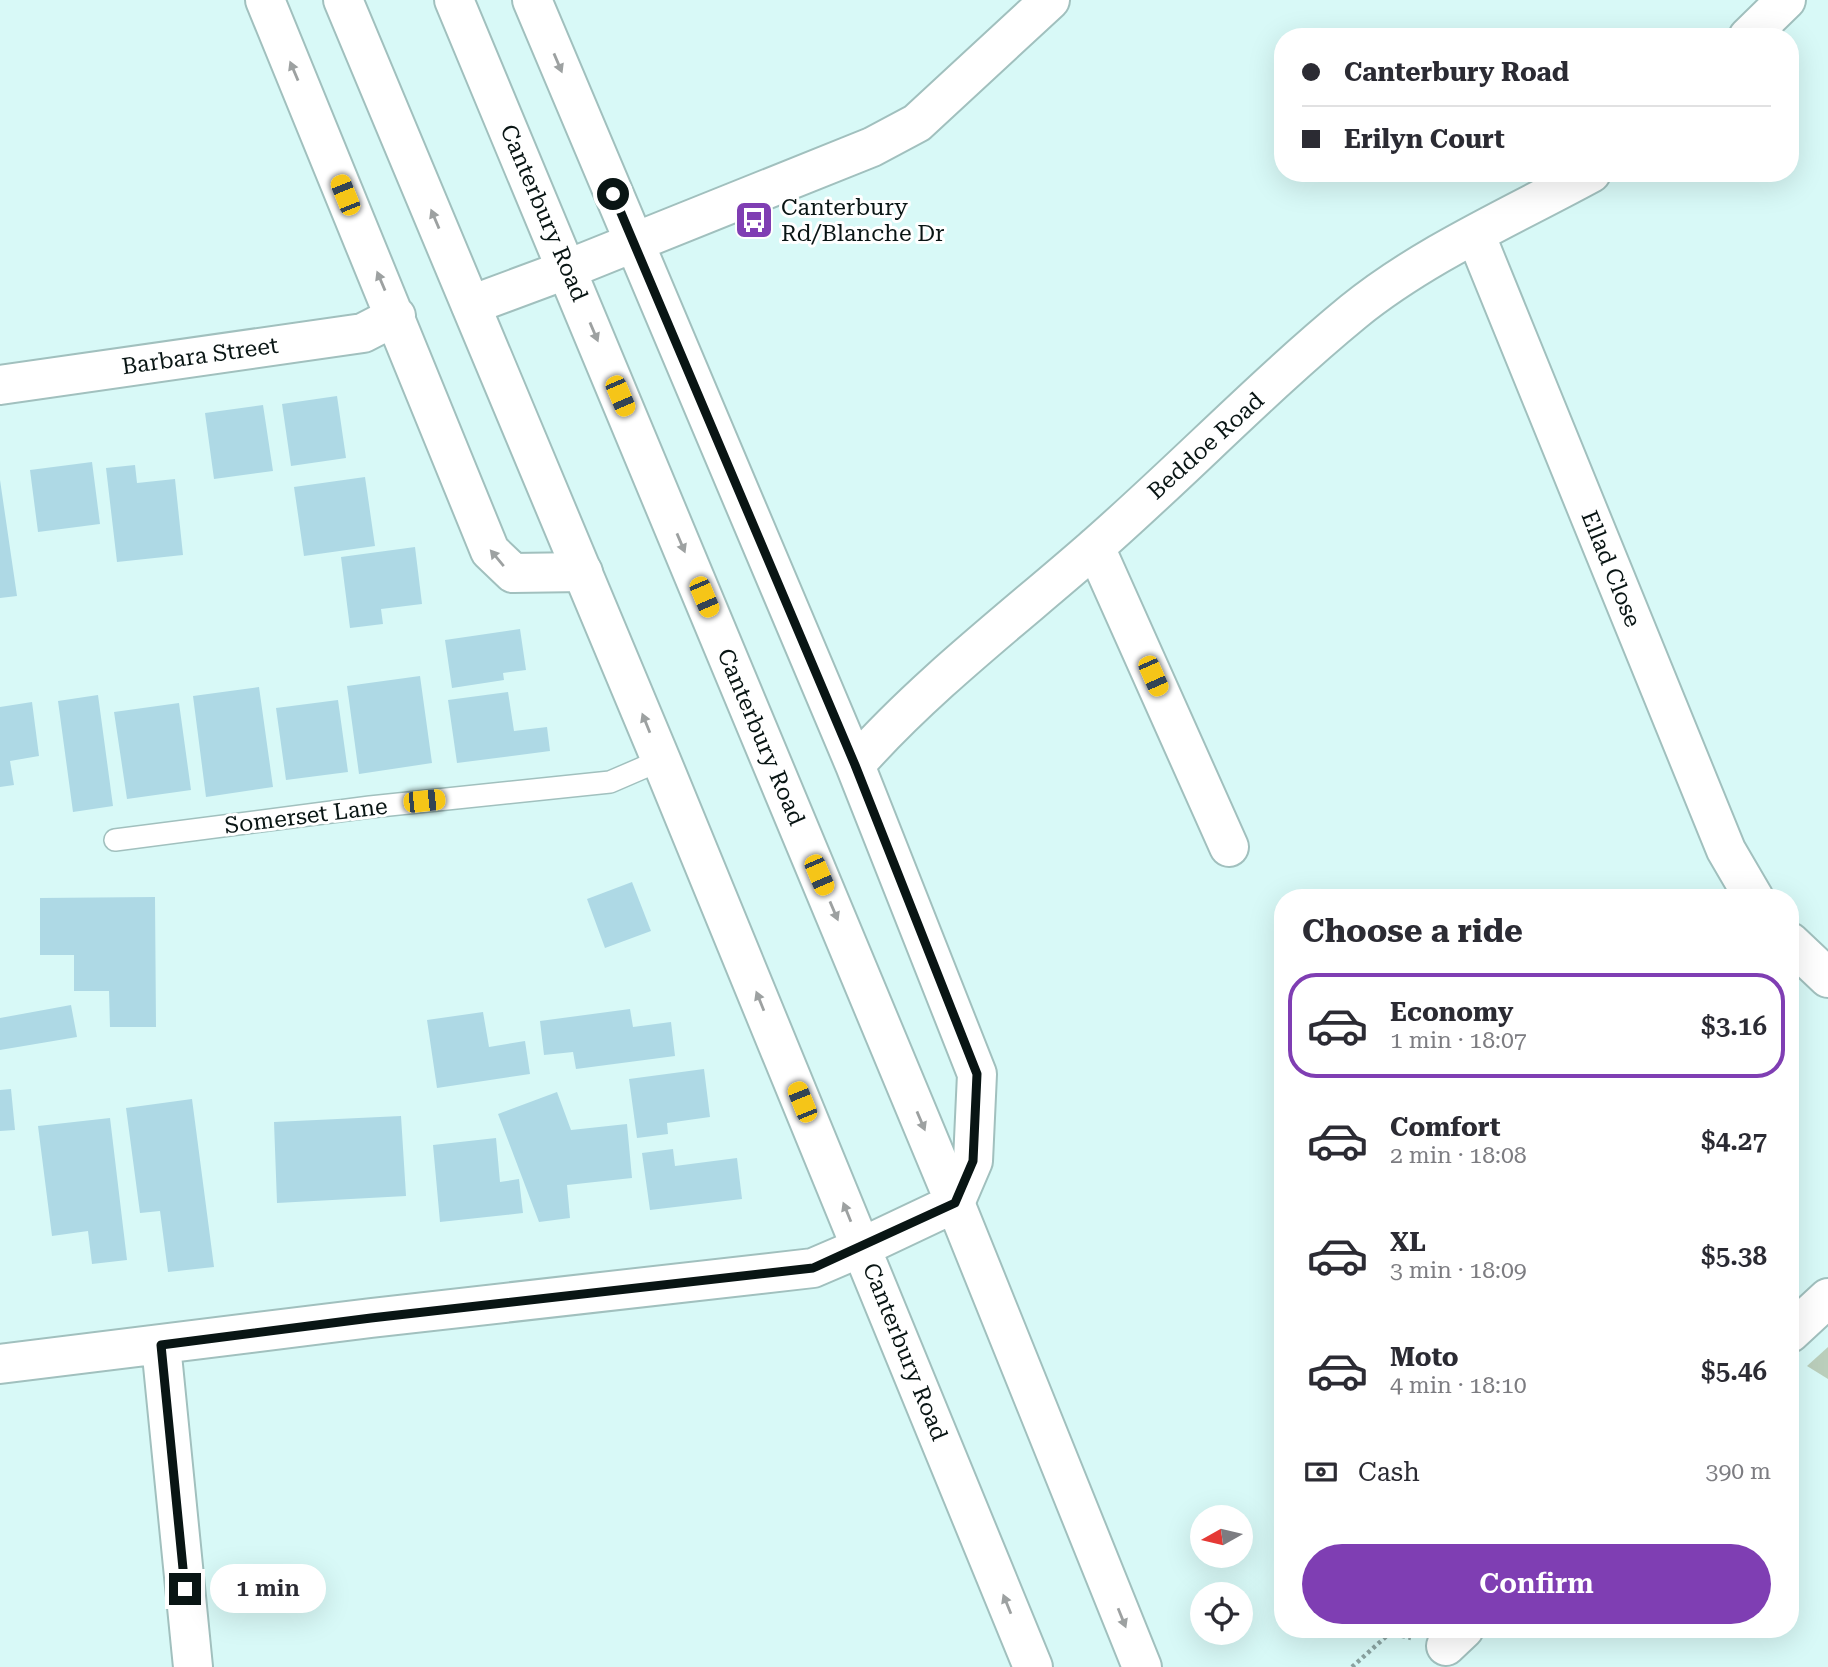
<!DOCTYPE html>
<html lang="en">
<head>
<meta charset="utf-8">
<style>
	:root { --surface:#fff; --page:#f7f7f7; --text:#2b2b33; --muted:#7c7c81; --line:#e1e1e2; --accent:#7f3eb3 }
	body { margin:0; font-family:"Roboto Serif",serif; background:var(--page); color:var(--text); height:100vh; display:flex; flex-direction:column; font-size:26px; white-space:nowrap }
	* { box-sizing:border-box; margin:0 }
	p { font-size:23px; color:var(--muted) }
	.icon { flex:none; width:38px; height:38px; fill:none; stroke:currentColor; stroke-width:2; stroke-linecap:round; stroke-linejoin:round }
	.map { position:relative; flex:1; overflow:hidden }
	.sheet { position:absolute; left:1274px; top:889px; width:525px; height:749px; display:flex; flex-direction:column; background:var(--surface); border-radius:28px; box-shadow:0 7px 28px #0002 }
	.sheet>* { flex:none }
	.hud { position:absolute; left:1274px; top:28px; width:525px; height:154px; border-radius:28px; box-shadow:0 7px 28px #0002; display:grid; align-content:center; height:154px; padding:0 28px; background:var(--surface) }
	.needle { width:46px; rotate:262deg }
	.buttons { position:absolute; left:1190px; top:1505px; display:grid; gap:14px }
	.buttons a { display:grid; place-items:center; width:63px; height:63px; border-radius:50%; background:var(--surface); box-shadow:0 7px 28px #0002; font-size:35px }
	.end { position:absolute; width:32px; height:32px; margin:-16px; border:9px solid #091514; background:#fff; box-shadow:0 0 0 4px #fff }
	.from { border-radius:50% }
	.bubble { position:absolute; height:49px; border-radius:24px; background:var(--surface); box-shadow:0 7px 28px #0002; font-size:23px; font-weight:600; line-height:49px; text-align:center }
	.car { position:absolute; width:21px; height:42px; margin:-21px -10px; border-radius:9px; box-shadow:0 0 5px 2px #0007; background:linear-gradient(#f5c518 24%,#345 0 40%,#f5c518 0 76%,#345 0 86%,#f5c518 0) }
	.hud b { display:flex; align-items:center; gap:24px; height:66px; font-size:26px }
	.hud b+b { border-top:2px solid var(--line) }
	.hud i { width:18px; height:18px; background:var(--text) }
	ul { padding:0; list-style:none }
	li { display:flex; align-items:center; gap:21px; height:105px; margin:0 14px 10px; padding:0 14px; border:4px solid transparent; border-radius:28px }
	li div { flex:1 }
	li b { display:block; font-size:26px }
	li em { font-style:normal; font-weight:600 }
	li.selected { border-color:var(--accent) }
	li>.icon { width:63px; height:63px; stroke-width:1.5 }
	h2 { padding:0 28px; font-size:32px; line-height:84px }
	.pay { display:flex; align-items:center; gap:18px; height:77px; padding:0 28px; font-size:26px }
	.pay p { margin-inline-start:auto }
	.cta { display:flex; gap:14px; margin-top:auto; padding:14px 28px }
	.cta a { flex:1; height:80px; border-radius:42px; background:var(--accent); color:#fff; font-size:28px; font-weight:600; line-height:80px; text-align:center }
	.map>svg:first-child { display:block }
	.green { fill:#bacebb }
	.building { fill:#aed9e5 }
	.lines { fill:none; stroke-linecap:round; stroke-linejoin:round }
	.lane-casing { stroke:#a1c0be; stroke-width:24 }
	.street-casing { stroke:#a1c0be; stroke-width:42 }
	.primary-casing { stroke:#a1c0be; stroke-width:42 }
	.path { stroke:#8aa3a1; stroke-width:4.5; stroke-dasharray:3.5 3.5; stroke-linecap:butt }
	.lane { stroke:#fff; stroke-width:21 }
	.street { stroke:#fff; stroke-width:38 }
	.primary { stroke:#fff; stroke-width:38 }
	.oneway { fill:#9da1a1 }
	.route { stroke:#091514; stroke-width:9 }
	.labels { text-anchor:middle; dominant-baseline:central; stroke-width:6; stroke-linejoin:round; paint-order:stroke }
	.poi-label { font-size:23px; fill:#091514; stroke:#fff; text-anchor:start }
	.street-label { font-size:23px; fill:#091514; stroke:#fff }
</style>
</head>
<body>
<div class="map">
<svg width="1828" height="1667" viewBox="0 0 1828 1667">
	<rect width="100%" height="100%" fill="#d8f9f7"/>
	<path class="green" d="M1828 1347V1379L1807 1366Z"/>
	<path class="building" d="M337 396 346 458 291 466 282 404Z
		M263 405 273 471 214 479 205 413Z
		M92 462 100 524 38 532 30 470Z
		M135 465 137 483 175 479 183 555 117 562 106 468Z
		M365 477 375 546 304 556 294 487Z
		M0 480 17 596 0 598Z
		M415 547 422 604 381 609 383 624 350 628 341 557Z
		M520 629 526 670 503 673 504 680 452 688 445 640Z
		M420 676 432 763 359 774 347 686Z
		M259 687 273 787 206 797 193 696Z
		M508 692 514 731 547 727 550 751 457 763 448 700Z
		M98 695 113 806 73 812 58 701Z
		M338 700 348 772 286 780 276 708Z
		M32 702 39 756 10 761 14 785 0 787V707Z
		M179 703 191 790 127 799 114 712Z
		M632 882 651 931 605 948 587 899Z
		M155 897 156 1027H110L109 991H74V955H40V898Z
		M71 1005 77 1037 0 1050V1018Z
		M630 1009 633 1027 671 1022 675 1056 576 1069 573 1052 544 1055 540 1021Z
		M483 1012 489 1047 525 1041 530 1074 437 1088 427 1020Z
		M704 1069 710 1117 667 1123 668 1134 637 1138 629 1079Z
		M11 1089 15 1130 0 1131V1090Z
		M557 1092 571 1130 627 1124 632 1178 567 1185 570 1218 539 1222 498 1114Z
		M192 1099 214 1267 168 1272 160 1211 140 1213 126 1108Z
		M401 1116 406 1196 277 1203 274 1122Z
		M110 1118 127 1260 92 1264 88 1231 52 1236 38 1126Z
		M496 1138 500 1182 519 1179 523 1213 440 1222 433 1145Z
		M673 1149 675 1166 737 1158 742 1199 650 1210 642 1153Z"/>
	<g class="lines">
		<defs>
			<path id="lane" d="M115 840 370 807 610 782 661 760"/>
			<path id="street" d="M265 0 490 551 513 573 583 572
				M532 0 855 765 977 1074 973 1161 955 1203
				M1748 37 1786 0
				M1476 236 1726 850 1754 898
				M471 305 568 269 872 147 917 123 1050 0
				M0 385 363 333 396 316
				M1095 547 1229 847
				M855 765C926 685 1014 618 1094 548 1182 471 1263 386 1353 312 1423 255 1512 216 1591 173
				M1790 942 1828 978
				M1790 1333 1828 1298
				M161 1345 193 1667
				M0 1364 371 1318 813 1268 862 1247
				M1446 1646 1464 1629"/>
			<path id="primary" d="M343 0 661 760 1033 1667
				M454 0 955 1203 1142 1667
				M862 1247 955 1203"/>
		</defs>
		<use href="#lane" class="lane-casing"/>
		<use href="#street" class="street-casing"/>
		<use href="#primary" class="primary-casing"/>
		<path class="path" d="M1352 1667 1390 1633 1411 1638"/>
		<use href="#lane" class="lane"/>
		<use href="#street" class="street"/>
		<use href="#primary" class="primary"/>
	</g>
	<defs><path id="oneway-solid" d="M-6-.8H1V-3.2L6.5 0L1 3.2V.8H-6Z" transform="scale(1.75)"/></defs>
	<g class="oneway">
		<use href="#oneway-solid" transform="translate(558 63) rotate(67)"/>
		<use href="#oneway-solid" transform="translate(294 71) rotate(-113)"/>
		<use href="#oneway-solid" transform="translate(435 219) rotate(-113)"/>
		<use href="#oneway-solid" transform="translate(381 281) rotate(-113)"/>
		<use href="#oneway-solid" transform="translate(594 332) rotate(67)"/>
		<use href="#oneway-solid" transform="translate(681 543) rotate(67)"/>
		<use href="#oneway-solid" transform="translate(497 558) rotate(-130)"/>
		<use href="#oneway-solid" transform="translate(646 723) rotate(-112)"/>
		<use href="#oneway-solid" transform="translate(834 911) rotate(67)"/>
		<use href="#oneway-solid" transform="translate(760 1001) rotate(-112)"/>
		<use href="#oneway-solid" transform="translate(921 1121) rotate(67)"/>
		<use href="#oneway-solid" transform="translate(847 1212) rotate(-112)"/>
		<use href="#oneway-solid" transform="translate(1007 1604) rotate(-112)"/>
		<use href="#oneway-solid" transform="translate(1122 1618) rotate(68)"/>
	</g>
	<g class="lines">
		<path class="route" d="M185 1589 161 1345 371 1318 813 1268 955 1203 973 1161 977 1074 855 765 613 194"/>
	</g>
	<defs>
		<symbol id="bus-square" viewBox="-11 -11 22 22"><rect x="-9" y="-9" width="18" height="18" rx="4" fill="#7f3eb3" stroke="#fff"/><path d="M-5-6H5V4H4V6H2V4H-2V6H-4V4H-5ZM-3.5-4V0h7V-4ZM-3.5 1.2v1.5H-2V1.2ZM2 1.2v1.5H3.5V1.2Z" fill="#fff"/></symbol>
	</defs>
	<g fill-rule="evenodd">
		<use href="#bus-square" x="732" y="198" width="44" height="44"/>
	</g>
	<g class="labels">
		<g class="poi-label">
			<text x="781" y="207">Canterbury<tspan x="781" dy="26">Rd/Blanche Dr</tspan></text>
		</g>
		<g class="street-label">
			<text transform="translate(544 213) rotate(67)">Canterbury Road</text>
			<text transform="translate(200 356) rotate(-8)">Barbara Street</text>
			<text transform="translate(1206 446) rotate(-42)">Beddoe Road</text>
			<text transform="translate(1611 569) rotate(68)">Ellad Close</text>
			<text transform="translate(761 737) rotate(67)">Canterbury Road</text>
			<text transform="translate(306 816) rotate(-7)">Somerset Lane</text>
			<text transform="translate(905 1352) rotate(68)">Canterbury Road</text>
		</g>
	</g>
</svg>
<div class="buttons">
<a><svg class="needle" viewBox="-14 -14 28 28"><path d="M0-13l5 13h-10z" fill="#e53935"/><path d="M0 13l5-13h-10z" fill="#7c7c81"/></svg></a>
<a><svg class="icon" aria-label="locate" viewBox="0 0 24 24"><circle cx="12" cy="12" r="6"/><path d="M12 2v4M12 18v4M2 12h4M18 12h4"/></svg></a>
</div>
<i class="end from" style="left:613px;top:194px"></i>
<i class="end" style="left:185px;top:1589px"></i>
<div class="bubble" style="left:210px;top:1564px;width:116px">1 min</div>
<i class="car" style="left:345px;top:195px;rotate:338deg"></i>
<i class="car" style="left:620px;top:396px;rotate:157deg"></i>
<i class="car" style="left:704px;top:597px;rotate:157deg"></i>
<i class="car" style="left:1153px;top:676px;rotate:156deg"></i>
<i class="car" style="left:424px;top:801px;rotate:84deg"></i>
<i class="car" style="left:819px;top:875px;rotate:157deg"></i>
<i class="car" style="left:802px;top:1102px;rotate:338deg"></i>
<div class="hud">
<b><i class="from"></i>Canterbury Road</b>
<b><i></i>Erilyn Court</b>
</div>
<section class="sheet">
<h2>Choose a ride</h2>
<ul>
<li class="selected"><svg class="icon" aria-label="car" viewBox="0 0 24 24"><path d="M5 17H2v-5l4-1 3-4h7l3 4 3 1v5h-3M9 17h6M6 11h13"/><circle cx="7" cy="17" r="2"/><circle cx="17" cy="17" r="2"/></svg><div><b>Economy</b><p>1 min · 18:07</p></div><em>$3.16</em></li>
<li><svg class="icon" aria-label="car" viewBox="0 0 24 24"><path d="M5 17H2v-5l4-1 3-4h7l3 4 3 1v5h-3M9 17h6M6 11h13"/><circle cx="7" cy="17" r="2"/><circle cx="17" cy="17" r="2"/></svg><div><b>Comfort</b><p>2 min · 18:08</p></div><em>$4.27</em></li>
<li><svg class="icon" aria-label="car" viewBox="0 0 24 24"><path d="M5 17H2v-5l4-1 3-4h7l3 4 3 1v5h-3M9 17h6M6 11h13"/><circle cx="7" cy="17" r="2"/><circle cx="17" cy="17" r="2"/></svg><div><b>XL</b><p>3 min · 18:09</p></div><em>$5.38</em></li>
<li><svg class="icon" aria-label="car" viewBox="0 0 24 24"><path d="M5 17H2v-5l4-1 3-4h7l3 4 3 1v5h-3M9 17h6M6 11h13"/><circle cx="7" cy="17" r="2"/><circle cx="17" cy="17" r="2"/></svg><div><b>Moto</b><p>4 min · 18:10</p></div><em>$5.46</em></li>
</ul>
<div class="pay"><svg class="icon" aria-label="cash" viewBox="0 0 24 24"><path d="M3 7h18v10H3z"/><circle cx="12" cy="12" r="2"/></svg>Cash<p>390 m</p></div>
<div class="cta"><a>Confirm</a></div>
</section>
</div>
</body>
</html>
